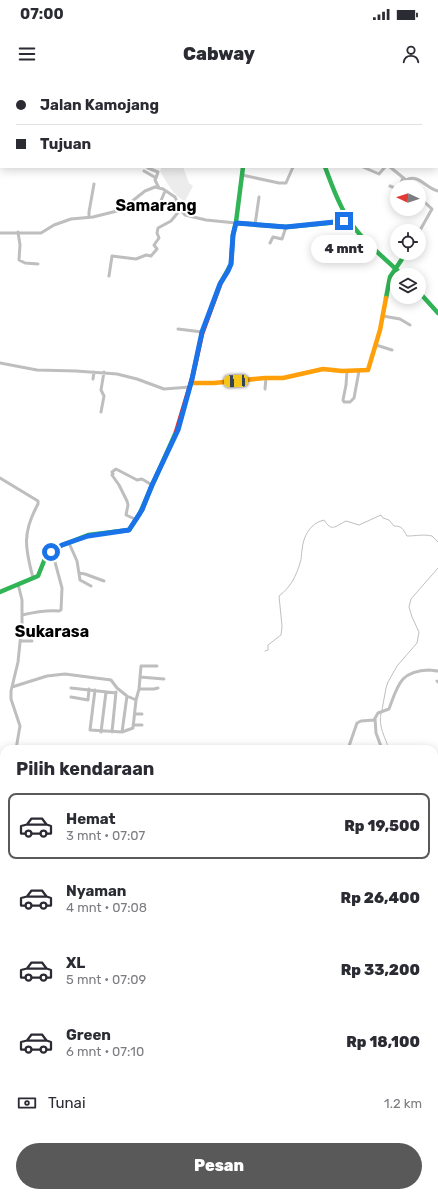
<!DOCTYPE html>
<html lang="id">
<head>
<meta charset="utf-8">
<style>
	:root { --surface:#fff; --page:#f7f7f7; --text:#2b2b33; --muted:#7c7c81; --line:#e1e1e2; --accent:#595959 }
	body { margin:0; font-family:Rubik,sans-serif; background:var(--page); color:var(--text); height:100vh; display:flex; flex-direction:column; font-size:15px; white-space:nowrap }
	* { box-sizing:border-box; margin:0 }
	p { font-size:13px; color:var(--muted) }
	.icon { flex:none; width:22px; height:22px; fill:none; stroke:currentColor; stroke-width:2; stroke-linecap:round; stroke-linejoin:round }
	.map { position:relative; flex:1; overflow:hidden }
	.drawer { position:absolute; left:0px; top:665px; width:438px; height:452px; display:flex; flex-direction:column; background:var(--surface); border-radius:12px 12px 0 0; box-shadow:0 2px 10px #0003 }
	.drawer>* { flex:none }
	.banner { position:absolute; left:0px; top:0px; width:438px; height:88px; box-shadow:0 2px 10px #0003; display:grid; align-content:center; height:88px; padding:0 16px; background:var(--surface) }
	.needle { width:26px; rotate:273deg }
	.fabs { position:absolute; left:390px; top:100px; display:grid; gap:8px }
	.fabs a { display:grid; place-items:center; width:36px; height:36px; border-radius:50%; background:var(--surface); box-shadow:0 2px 10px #0003; font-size:20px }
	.end { position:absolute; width:18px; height:18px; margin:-9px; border:5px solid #1a73e8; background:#fff; box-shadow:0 0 0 2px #fff }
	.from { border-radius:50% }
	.bubble { position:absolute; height:28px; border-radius:14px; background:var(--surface); box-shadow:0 2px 10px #0003; font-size:13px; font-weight:800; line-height:28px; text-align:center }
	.car { position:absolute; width:12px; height:24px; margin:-12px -6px; border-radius:5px; box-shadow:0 0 3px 1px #0007; background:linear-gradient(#f5c518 24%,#345 0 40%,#f5c518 0 76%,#345 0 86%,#f5c518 0) }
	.banner b { display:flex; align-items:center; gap:14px; height:38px; font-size:15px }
	.banner b+b { border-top:1px solid var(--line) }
	.banner i { width:10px; height:10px; background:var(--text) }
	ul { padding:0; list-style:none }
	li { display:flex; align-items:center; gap:12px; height:66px; margin:0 8px 6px; padding:0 8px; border:2px solid transparent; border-radius:8px }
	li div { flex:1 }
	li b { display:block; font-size:15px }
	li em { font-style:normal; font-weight:800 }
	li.on { border-color:var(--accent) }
	li>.icon { width:36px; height:36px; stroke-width:1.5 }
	h2 { padding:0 16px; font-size:18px; line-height:48px }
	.pay { display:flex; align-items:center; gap:10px; height:44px; padding:0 16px; font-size:15px }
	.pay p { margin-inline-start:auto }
	.button { display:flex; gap:8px; margin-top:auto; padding:8px 16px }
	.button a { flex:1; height:46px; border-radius:24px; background:var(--accent); color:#fff; font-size:16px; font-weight:800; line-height:46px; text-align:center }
	.status { display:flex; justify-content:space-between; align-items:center; height:28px; padding:0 20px; background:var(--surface); direction:ltr }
	.status svg { height:11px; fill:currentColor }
	header { display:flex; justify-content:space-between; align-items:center; height:52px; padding:0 16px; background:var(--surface); font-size:18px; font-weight:800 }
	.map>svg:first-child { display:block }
	.green { fill:#ececec }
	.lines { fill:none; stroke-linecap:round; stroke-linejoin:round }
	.stream { stroke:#bfbfbf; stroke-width:1 }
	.street { stroke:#bebebe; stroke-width:3 }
	.fast { stroke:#30b455; stroke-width:4.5 }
	.slow { stroke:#ff9f0a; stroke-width:4.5 }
	.jam { stroke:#e5322d; stroke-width:4.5 }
	.route { stroke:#1a73e8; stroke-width:5 }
	.labels { text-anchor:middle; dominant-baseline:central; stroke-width:4; stroke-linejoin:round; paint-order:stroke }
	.quarter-label { font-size:16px; font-weight:bold; fill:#000; stroke:#fff }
</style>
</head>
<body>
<div class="status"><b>07:00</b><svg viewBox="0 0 49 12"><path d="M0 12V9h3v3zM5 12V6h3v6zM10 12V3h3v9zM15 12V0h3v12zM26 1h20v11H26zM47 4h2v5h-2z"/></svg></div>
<header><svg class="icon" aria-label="menu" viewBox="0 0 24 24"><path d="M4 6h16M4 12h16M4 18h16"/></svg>Cabway<svg class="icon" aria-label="person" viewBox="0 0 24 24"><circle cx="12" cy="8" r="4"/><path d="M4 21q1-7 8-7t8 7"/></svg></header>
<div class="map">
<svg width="438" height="1117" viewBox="0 0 438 1117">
	<rect width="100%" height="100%" fill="#fff"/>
	<path class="green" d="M162 87H183L189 103 193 106 185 121C174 117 166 101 160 91Z"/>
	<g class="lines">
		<path class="stream" d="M265 571 268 570V565L281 555 282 546 279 516C291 507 296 496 300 483 302 478 301 475 302 470 303 457 310 443 324 440 332 452 334 447 346 441L359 445 381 435 383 438 389 440 394 446C402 446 403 449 407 456 416 456 423 454 432 456L438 462
			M382 630 386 608 388 602 397 586 417 563 419 552 412 537 409 527 411 519 438 488
			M381 633C378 646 385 657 389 669
			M126 1117 127 1113"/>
		<path class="street" d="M300 0 301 1
			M332 1H335
			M363 87 379 94 385 87
			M390 87 406 100C418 93 427 109 438 111
			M148 88 158 92 156 98
			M144 91 156 98 155 100 159 108
			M242 95 279 103H286L293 87
			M406 100 408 107
			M390 106 397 109
			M399 107 403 98
			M419 117 432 129 419 152
			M160 123 165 111
			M89 137V132L94 104
			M255 145 259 117
			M18 152 20 165 19 180 25 183 38 184
			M0 153H41L54 145 71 139 93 137 121 130 145 111 155 107 163 109 175 117 180 129 185 135 206 140 236 143
			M270 163 273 157 282 159 286 147
			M109 196 112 176 136 179 146 175 151 176 157 169 154 165 159 158 157 153 158 148 171 141 180 130
			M383 236 400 239 410 245
			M178 249 202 252
			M376 265 392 270
			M0 283 37 290 76 291 117 294 137 299 164 309 190 307
			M347 291 346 305 343 320 344 322H350L354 318 359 291
			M93 299 94 292
			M265 309 266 298
			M101 332 104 316 101 310 104 292
			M0 398 38 421V424C22 453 25 468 33 498
			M137 440 126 435 128 425 127 421 119 405 112 395 113 394 112 392 116 389 137 400 142 399 152 405
			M69 463 77 481 80 500 91 506
			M79 493 85 494 104 501
			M22 535C35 532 47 530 59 531L61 530 62 508 52 471
			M20 561H32
			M140 597 164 599
			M437 601 438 602
			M12 607 47 596 65 594 111 600 117 608 127 616 136 620 133 648 122 652 90 650 95 610
			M71 608 116 613
			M139 609H154L158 608
			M71 617 88 620 89 609
			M136 620 139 609 141 586H157
			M135 634H142
			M375 638 376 653 382 669
			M133 645H142
			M101 652 106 612
			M112 652 116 612
			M122 652 127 616
			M16 669 20 646 11 619V611L18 582 22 543V520L18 504
			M348 669 357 643 361 641 374 640 378 633 389 629C398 605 400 591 429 590 432 590 435 591 438 591
			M0 677 4 678
			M0 736 4 724
			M0 778 4 784
			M0 804 4 800
			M0 914 4 911
			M0 925 4 927
			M434 938 438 940
			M434 1108 438 1103
			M231 1117V1113
			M428 1117 431 1113"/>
		<path class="fast" d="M251 0V1
			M276 0 277 1
			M325 87C332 105 338 124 349 140 363 162 384 177 402 195
			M236 143 286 147 349 141
			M221 202 231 184 233 155 236 142 243 87
			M419 212 438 233
			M386 218 390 197 406 173
			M0 512 38 496 46 476 55 468 88 455 129 450 139 435 176 352"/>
		<path class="slow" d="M191 303H214L265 298H283L323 289 342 291 368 290 380 250 386 218"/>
		<path class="jam" d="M176 352 192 299 202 254 221 202"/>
	</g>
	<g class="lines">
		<path class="route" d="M51 472 62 465 88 456 129 450 142 430 152 405 178 350 192 299 202 252 220 204 228 191 231 184 233 155 236 143 286 147 344 141"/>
	</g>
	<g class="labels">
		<g class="quarter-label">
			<text x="156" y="125">Samarang</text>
			<text x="52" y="551">Sukarasa</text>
		</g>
	</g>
</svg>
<div class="fabs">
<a><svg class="needle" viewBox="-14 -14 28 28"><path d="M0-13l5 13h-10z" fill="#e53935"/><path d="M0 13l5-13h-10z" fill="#7c7c81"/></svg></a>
<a><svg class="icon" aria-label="locate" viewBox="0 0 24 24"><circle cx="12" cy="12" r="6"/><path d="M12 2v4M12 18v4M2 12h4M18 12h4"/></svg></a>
<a><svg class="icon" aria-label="layers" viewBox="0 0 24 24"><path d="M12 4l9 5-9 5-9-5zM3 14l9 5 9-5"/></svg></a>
</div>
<i class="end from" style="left:51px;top:472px"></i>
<i class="end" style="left:344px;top:141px"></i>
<div class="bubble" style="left:311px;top:155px;width:66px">4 mnt</div>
<i class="car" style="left:236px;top:301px;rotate:267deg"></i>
<div class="banner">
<b><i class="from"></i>Jalan Kamojang</b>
<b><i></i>Tujuan</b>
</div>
<section class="drawer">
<h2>Pilih kendaraan</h2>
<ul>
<li class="on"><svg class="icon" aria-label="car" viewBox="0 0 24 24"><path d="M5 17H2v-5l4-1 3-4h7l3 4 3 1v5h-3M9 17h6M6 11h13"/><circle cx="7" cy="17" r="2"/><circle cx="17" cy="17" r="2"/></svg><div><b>Hemat</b><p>3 mnt · 07:07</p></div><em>Rp 19,500</em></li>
<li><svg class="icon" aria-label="car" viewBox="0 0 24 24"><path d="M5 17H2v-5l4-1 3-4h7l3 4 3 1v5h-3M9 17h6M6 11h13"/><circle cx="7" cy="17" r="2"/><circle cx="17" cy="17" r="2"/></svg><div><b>Nyaman</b><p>4 mnt · 07:08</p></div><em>Rp 26,400</em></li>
<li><svg class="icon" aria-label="car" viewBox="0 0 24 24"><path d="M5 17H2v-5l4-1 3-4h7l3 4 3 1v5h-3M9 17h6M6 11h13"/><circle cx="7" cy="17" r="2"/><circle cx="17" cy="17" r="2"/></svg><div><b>XL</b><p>5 mnt · 07:09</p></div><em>Rp 33,200</em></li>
<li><svg class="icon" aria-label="car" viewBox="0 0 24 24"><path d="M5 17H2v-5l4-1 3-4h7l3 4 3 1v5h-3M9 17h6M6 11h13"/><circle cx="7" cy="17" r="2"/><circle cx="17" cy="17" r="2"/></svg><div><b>Green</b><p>6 mnt · 07:10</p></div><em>Rp 18,100</em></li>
</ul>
<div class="pay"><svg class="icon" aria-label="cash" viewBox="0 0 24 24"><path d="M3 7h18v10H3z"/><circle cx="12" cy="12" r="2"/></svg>Tunai<p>1.2 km</p></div>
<div class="button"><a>Pesan</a></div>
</section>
</div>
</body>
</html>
